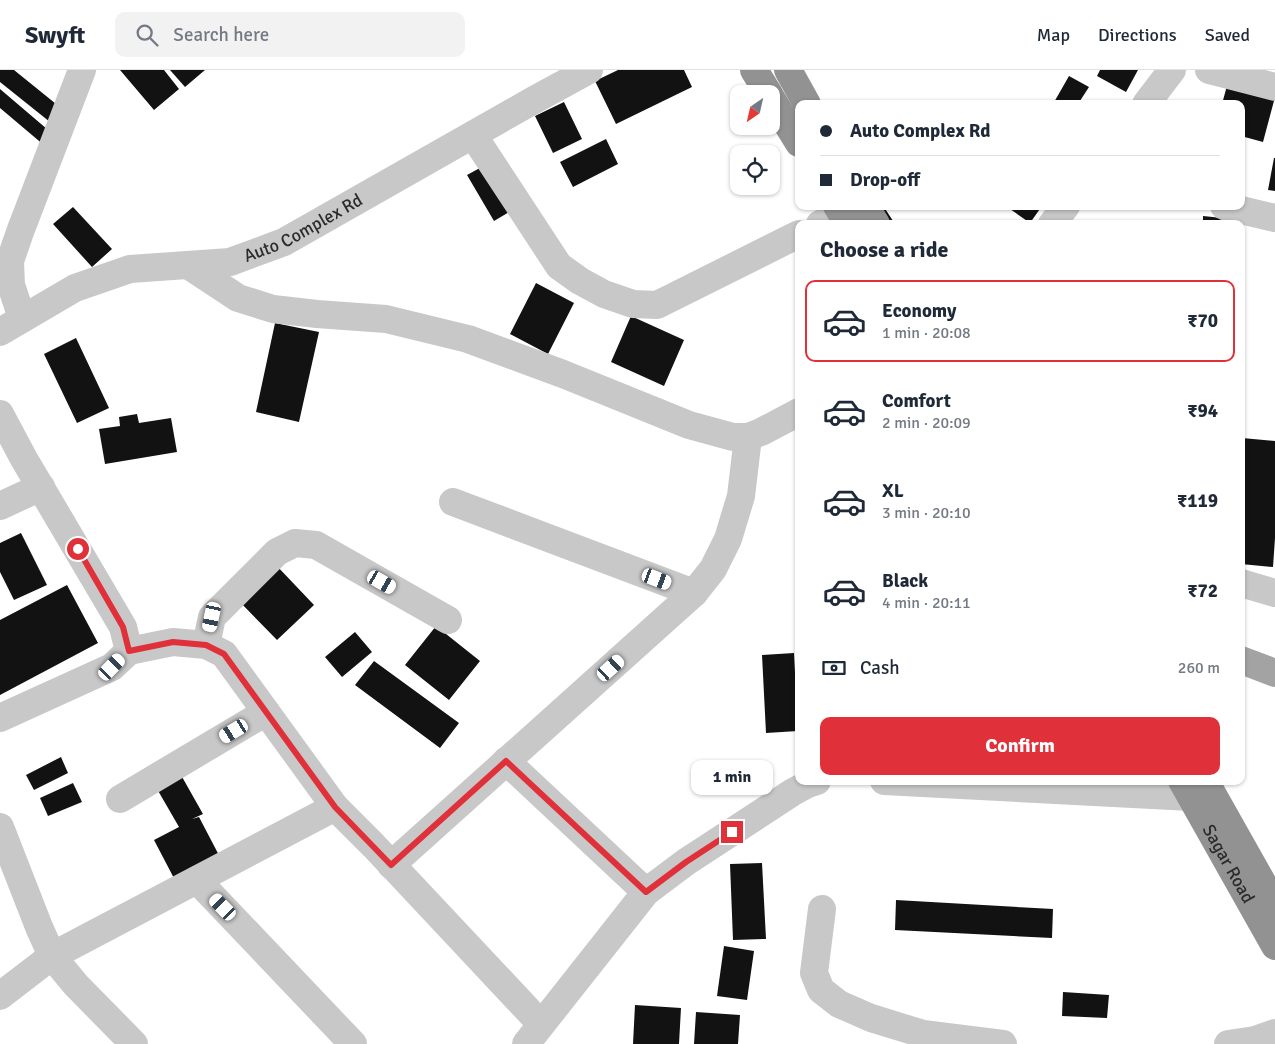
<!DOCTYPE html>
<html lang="en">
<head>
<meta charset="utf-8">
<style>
	:root { --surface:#fff; --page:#f2f2f3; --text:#1f2937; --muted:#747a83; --line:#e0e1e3; --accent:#e03039 }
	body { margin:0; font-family:Signika,sans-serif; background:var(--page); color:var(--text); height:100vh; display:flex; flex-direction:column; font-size:19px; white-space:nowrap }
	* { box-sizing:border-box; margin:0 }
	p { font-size:16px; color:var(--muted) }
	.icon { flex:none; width:28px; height:28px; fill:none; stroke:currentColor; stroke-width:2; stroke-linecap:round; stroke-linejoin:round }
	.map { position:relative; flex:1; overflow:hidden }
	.details { position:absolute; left:795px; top:150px; width:450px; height:565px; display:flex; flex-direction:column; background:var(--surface); border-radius:10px; box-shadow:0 1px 4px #0004 }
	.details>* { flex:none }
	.guide { position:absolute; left:795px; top:30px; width:450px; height:110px; border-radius:10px; box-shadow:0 1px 4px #0004; display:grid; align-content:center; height:110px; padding:0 25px; background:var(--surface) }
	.needle { width:32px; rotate:214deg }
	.fabs { position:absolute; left:730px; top:15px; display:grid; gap:10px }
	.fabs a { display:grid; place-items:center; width:50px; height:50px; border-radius:10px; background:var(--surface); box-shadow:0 1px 4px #0004; font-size:25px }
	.end { position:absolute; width:22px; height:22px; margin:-11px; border:6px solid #e03039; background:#fff; box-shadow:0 0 0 2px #fff }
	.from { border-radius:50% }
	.bubble { position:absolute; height:35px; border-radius:10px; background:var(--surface); box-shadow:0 1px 4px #0004; font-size:16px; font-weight:700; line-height:35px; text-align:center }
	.car { position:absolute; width:15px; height:30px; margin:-15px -8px; border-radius:6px; box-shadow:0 0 4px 1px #0007; background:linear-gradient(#fff 24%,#345 0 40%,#fff 0 76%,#345 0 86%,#fff 0) }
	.guide b { display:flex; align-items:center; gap:18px; height:48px; font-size:19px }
	.guide b+b { border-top:1px solid var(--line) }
	.guide i { width:12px; height:12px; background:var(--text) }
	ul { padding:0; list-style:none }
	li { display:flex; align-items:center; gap:15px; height:82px; margin:0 10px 8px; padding:0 15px; border:2px solid transparent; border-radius:10px }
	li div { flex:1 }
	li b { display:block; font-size:19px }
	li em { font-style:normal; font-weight:700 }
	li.current { border-color:var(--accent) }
	li>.icon { width:45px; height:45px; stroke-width:1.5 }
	h2 { padding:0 25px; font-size:22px; line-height:60px }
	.pay { display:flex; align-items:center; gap:12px; height:55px; padding:0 25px; font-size:19px }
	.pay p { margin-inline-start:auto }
	.button { display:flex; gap:10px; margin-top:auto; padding:10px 25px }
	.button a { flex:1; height:58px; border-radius:10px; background:var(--accent); color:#fff; font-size:20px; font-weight:700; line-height:58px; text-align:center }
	header { display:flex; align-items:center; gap:30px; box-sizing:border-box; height:70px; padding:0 25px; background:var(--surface); border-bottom:1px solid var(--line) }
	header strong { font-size:24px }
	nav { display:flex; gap:28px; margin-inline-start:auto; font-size:18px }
	.search { width:350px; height:45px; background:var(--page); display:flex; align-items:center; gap:12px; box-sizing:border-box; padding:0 18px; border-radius:10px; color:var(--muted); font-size:19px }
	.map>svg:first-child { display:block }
	.building { fill:#121212 }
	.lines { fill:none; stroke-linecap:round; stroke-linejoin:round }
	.minor { stroke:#c8c8c8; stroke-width:28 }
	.major { stroke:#a3a3a3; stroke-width:28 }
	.highway { stroke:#929292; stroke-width:28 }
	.route { stroke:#e03039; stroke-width:6 }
	.labels { text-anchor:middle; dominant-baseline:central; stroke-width:5; stroke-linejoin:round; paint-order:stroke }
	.street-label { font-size:18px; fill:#2b2b2b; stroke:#fff }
</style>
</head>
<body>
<header>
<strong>Swyft</strong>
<div class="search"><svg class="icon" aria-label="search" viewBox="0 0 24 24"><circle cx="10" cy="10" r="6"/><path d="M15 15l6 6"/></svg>Search here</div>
<nav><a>Map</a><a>Directions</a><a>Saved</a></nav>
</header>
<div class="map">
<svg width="1275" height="974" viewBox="0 0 1275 974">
	<rect width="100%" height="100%" fill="#fff"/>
	<path class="building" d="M0 0H14L61 38 50 52 0 12Z
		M120 0H164L179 19 154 40Z
		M170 0H205L185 17Z
		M618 0H684L692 17 616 54 595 11Z
		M1100 0H1138L1126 22 1097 6Z
		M1069 6 1089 17 1078 34H1053Z
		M1228 12 1275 27 1263 72 1241 66V34H1222Z
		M0 19 54 65 45 76 0 38Z
		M564 32 582 69 553 83 535 46Z
		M606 69 618 94 573 117 560 92Z
		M1274 88H1275V121L1268 120Z
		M489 93 516 138 494 151 467 105Z
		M1012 136H1042L1030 153 1010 139Z
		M73 137 112 179 92 197 53 154Z
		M884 137 895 154H882L875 142Z
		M1203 146 1222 148V154H1203Z
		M536 213 574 233 548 284 510 264Z
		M631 246 684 270 664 316 611 292Z
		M275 253 319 262 299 352 256 342Z
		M76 268 109 338 77 353 44 284Z
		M137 344 139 353 171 348 177 382 105 394 99 359 120 356 119 347Z
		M1242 368 1275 371V468L1273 497 1241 494Z
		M21 463 47 515 14 530 0 502V473Z
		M275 494 314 535 277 570 238 530Z
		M67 515 98 573 0 625V550Z
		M436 556 480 591 449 630 405 595Z
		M355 562 372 582 342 607 325 587Z
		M794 583 798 661 766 663 762 585Z
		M374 591 459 653 440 678 355 615Z
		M61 687 68 703 34 720 26 705Z
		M177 698 203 744 192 749 199 747 222 791 177 814 154 770 179 757 153 712Z
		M73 713 82 732 48 746 40 728Z
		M762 793 766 869 733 870 730 794Z
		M896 830 1053 839 1052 868 895 860Z
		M724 876 754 881 747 930 717 926Z
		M1063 922 1109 925 1107 948 1062 946Z
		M635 935 681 938 679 974H633Z
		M696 942 740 945 738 974H694Z"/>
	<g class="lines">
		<g class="minor">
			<path d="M1209 0 1275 17"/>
			<path d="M1146 34 1172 0"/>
			<path d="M473 65 559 196 580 211 604 224 633 234 657 235 799 164"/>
			<path d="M1224 136 1275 148"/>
			<path d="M820 154 842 143"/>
			<path d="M1052 154 1066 136"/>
			<path d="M188 195 238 228 273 239 317 244 386 249 468 269 563 304 689 355 733 367H748L761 362 799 342"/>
			<path d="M22 248 11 215 10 191 20 162 82 0"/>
			<path id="s1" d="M0 262 75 218 130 199 230 192 284 172 534 30 589 0"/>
			<path d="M0 344 24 389 123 557 129 581 112 597 0 648"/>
			<path d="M453 432 694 523"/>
			<path d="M0 436 41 417"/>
			<path d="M1241 513 1275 523"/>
			<path d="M206 575 212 547 277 482 295 473 316 475 448 550"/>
			<path d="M129 581 173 572 206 575 224 584 335 737 374 776 541 954"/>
			<path d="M506 691 646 822"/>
			<path d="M884 711 1191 727"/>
			<path d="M120 729 266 642"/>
			<path d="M0 757 39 857 52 886 76 915 134 974"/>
			<path d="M391 795 694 523 713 499 728 469 741 426 748 367"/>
			<path d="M197 810 353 974"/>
			<path d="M822 839 814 903 821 920 839 934 871 948 923 964 1003 974"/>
			<path d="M0 926 52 886 335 737"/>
			<path d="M526 974 646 822 686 792 793 722 808 714 817 711"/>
			<path d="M1228 974 1255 970 1275 963"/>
		</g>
		<path class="major" d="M1241 590 1275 603"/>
		<g class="highway">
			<path d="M754 0 769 24"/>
			<path d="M788 0 807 34"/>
			<path d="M771 28 799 73"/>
			<path d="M837 136 848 154"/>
			<path d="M865 136 876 154"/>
			<path id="s2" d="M1182 711 1275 876"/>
			<path d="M1205 711 1275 835"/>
		</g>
	</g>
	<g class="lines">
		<path class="route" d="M78 479 123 557 129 581 173 572 206 575 224 584 335 737 391 795 506 691 646 822 686 792 732 762"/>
	</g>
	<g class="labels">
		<g class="street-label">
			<text stroke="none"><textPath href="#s1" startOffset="326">Auto Complex Rd</textPath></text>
			<text stroke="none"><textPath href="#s2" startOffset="95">Sagar Road</textPath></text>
		</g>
	</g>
</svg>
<div class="fabs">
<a><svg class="needle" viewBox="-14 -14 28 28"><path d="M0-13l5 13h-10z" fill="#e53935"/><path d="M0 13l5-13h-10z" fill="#747a83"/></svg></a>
<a><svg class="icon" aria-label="locate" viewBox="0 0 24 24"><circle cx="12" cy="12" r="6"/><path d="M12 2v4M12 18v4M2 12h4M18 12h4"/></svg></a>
</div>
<i class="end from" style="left:78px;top:479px"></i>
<i class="end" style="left:732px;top:762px"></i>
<div class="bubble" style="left:691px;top:690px;width:82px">1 min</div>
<i class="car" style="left:657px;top:509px;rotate:111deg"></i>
<i class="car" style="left:382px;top:512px;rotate:120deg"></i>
<i class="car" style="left:212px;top:547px;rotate:192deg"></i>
<i class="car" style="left:112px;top:597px;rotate:44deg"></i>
<i class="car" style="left:611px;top:598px;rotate:48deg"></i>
<i class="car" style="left:234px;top:661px;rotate:239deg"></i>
<i class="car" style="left:223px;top:837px;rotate:316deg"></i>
<div class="guide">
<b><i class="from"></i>Auto Complex Rd</b>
<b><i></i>Drop-off</b>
</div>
<section class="details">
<h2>Choose a ride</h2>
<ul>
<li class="current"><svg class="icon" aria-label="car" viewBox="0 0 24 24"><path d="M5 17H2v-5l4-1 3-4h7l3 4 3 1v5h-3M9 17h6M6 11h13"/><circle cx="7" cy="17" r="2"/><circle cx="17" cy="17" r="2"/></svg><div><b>Economy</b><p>1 min · 20:08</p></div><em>₹70</em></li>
<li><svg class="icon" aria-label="car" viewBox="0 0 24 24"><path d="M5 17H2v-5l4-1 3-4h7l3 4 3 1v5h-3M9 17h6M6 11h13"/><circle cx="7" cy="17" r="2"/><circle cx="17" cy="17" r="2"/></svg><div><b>Comfort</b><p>2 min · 20:09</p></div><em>₹94</em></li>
<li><svg class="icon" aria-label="car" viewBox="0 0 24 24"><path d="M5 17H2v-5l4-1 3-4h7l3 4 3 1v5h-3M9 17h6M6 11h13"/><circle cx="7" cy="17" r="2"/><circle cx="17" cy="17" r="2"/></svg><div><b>XL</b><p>3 min · 20:10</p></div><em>₹119</em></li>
<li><svg class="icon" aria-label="car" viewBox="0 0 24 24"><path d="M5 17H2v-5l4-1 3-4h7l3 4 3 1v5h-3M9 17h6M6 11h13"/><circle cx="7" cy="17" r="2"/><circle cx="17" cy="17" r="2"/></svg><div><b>Black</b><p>4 min · 20:11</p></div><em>₹72</em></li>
</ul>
<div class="pay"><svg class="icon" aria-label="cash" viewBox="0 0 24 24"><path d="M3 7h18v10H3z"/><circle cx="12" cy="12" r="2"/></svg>Cash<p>260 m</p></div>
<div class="button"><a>Confirm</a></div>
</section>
</div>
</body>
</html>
